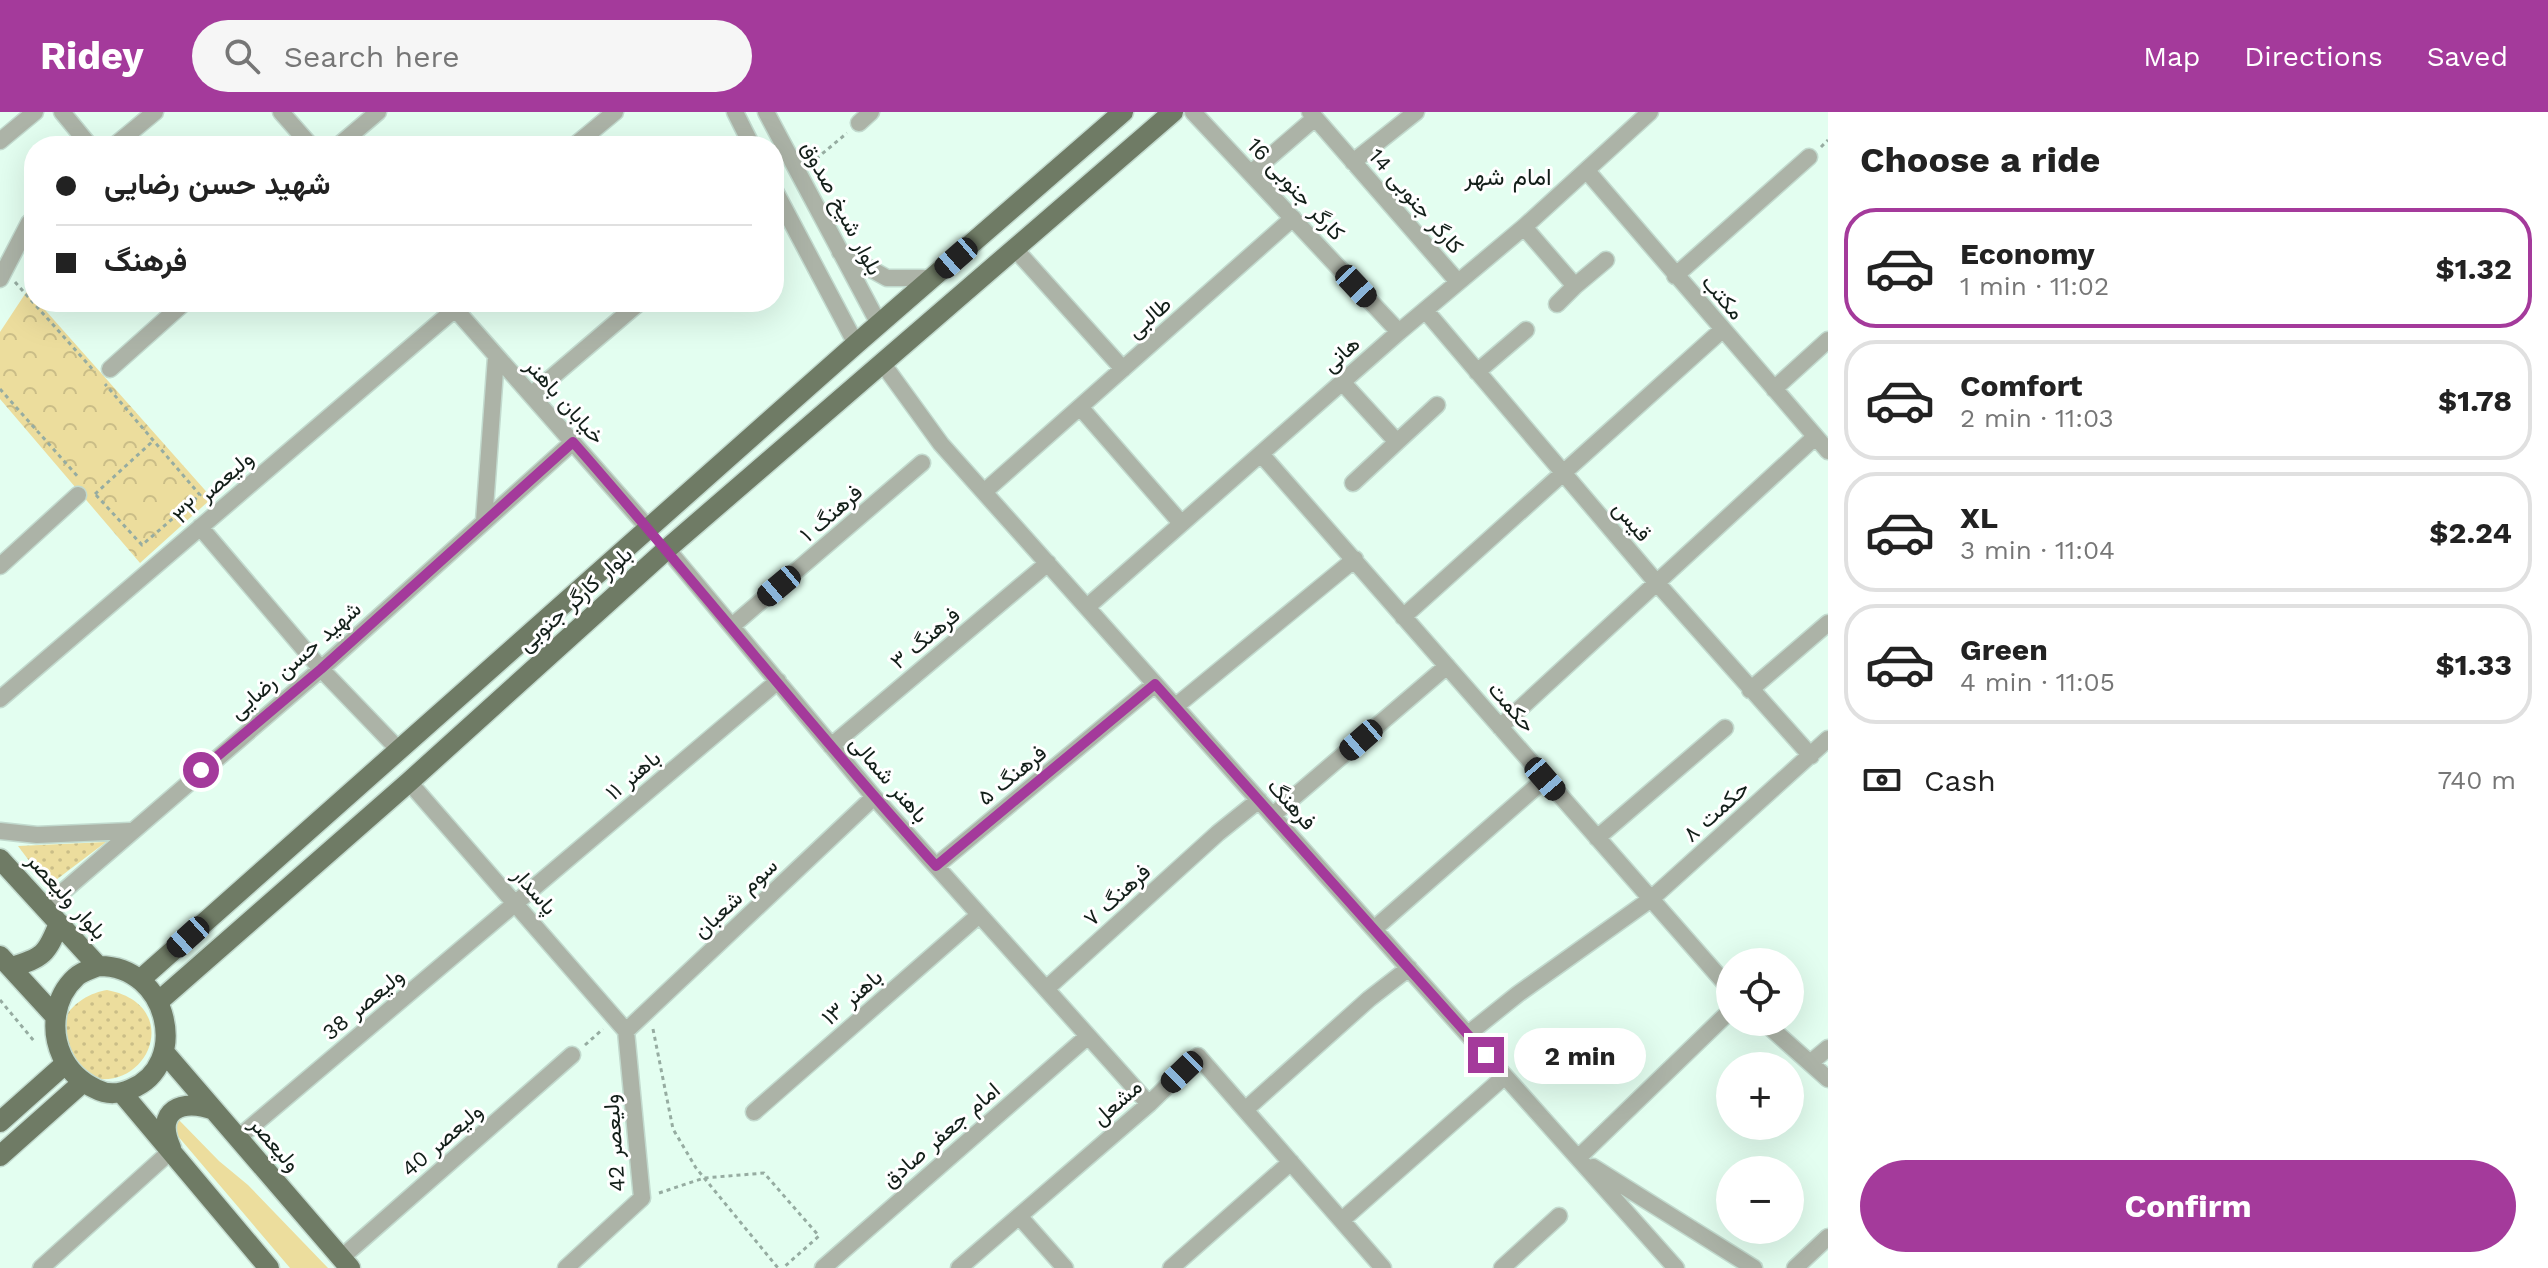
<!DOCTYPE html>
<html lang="en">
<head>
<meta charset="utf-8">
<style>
	:root { --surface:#fff; --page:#f6f6f6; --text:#222; --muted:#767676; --line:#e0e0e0; --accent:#a43a9b }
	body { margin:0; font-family:"Work Sans",Vazirmatn,sans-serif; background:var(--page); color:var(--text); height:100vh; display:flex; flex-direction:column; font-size:30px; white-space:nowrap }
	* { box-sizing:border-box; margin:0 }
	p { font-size:26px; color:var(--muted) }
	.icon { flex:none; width:44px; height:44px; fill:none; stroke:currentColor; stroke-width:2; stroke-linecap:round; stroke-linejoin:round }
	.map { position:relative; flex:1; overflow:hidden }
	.details { display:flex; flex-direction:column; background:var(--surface); width:720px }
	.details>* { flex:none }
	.guide { position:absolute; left:24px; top:24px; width:760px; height:176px; border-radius:32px; box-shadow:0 8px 32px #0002; display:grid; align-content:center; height:176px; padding:0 32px; background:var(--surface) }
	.buttons { position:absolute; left:1716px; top:836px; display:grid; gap:16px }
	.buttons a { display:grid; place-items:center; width:88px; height:88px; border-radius:50%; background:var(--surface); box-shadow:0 8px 32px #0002; font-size:40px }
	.end { position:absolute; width:36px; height:36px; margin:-18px; border:10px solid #a43a9b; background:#fff; box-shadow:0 0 0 4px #fff }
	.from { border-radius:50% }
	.bubble { position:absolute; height:56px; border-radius:28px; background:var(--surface); box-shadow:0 8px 32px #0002; font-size:26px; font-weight:700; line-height:56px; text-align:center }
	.car { position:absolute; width:24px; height:48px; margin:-24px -12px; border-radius:10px; box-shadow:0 0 6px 2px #0007; background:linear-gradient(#222 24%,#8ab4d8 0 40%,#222 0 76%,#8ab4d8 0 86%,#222 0) }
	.guide b { display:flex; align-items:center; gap:28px; height:76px; font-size:30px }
	.guide b+b { border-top:2px solid var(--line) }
	.guide i { width:20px; height:20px; background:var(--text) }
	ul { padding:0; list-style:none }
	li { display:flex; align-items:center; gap:24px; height:120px; margin:0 16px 12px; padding:0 16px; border:4px solid var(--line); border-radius:32px }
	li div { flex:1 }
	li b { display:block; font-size:30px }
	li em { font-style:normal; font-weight:700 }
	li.current { border-color:var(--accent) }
	li>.icon { width:72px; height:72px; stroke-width:1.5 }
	h2 { padding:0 32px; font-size:36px; line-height:96px }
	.pay { display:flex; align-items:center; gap:20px; height:88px; padding:0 32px; font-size:30px }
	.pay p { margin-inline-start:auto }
	.primary-button { display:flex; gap:16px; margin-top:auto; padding:16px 32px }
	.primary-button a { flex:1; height:92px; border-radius:48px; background:var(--accent); color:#fff; font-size:32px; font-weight:700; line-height:92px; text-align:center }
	header { display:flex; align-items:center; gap:48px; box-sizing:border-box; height:112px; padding:0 40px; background:var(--accent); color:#fff }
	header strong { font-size:38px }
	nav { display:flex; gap:44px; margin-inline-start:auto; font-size:28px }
	.search { width:560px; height:72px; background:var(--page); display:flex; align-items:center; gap:20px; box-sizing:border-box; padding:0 28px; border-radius:44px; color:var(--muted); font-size:30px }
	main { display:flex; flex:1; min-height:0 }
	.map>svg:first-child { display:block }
	.grass { fill:url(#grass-dots) }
	.park { fill:url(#park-crowns) }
	.garden { fill:#ecdd9d }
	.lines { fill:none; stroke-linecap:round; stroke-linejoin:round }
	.minor-casing { stroke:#c2dace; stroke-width:19 }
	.major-casing { stroke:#c2dace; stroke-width:23 }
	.path { stroke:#96aca1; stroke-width:3; stroke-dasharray:4 4; stroke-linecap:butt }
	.minor { stroke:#acb3a7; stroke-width:16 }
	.major { stroke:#6f7b65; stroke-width:20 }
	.route { stroke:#a43a9b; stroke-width:10 }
	.labels { text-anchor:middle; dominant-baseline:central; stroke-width:6; stroke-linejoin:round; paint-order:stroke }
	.street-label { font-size:22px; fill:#131f19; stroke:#fff }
	.neighbourhood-label { font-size:24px; fill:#131f19; stroke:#fff }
</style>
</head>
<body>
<header>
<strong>Ridey</strong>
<div class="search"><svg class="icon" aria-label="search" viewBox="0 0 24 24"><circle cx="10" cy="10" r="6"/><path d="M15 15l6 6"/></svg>Search here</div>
<nav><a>Map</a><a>Directions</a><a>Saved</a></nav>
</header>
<main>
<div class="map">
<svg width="1828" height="1156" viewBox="0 0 1828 1156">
	<defs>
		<pattern id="grass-dots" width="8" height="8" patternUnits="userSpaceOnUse" patternTransform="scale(2)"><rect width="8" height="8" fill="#ecdd9d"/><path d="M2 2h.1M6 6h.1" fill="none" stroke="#cabd87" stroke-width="1.8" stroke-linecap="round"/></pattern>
		<pattern id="park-crowns" width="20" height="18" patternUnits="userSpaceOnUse" patternTransform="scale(2)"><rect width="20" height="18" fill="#ecdd9d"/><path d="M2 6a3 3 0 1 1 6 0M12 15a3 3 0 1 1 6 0" fill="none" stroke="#cabd87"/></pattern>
	</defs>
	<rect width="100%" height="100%" fill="#e3fef0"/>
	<path class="grass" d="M106 730 48 774 18 734Z
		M107 878C187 893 147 988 82 963 77 952 65 936 63 923 59 898 87 881 107 878Z"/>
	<path class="park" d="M27 179 34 186V190H38L212 386 140 451 0 287V220Z"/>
	<path class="garden" d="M178 1007 219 1049 248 1073 328 1156H290L177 1023 174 1011Z"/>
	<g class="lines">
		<defs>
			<path id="minor" d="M62 0 90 34
				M281 0 311 34
				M735 0 752 34
				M766 0 879 212
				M1193 0 1399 220
				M1310 0 1458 170
				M859 11 871 0
				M0 29 35 0
				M114 34 155 0
				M338 34 378 0
				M574 34 615 0
				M1353 50 1416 0
				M1587 59 1828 339
				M1251 61 1315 6
				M774 77 856 232
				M1524 115 1575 174 1557 192
				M1015 137 1123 257
				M840 140 887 166H932
				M1675 164 1809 45
				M0 167 29 111 34 106
				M1575 174 1606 148
				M449 190 649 417
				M1425 198 1656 470 1811 644
				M883 252 941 332 1676 1156
				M110 257 185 190
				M1477 260 1526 218
				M1343 271 1397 330 1437 293
				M1774 277 1828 228
				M531 283 640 190
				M1080 295 1181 411
				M1261 342 1730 877
				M1353 371 1397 330
				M984 380 1293 106
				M484 409 496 245
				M200 415 321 557 399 638
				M667 437 874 685 1149 992
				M0 454 78 383
				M1087 495 1399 220 1524 115 1650 0
				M1403 505 1722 218
				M732 514 922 351
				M1750 578 1828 511
				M0 587 455 197
				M1176 594 1355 447
				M1500 615 1815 325
				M831 634 1048 451
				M409 670 626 919
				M1273 703 1447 554
				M0 719 37 723 130 719
				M1597 726 1725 616
				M936 754 1155 572
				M44 796 321 557 573 330
				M1374 817 1545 667
				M1046 877 1218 721 1259 688
				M1764 910 1828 967
				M626 919 874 685
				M1468 922 1518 882 1651 787 1828 627
				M1810 951 1828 936
				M1245 998 1369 887 1409 856
				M754 1000 979 803
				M238 1026 778 569
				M1578 1046 1730 899
				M1593 1055 1754 1156
				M1019 1104 1065 1156
				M1342 1108 1505 964
				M341 1146 572 943
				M41 1156 172 1038
				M566 1156 642 1086 626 919
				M823 1156 1088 924
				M959 1156 1149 992 1198 944 1383 1156
				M1171 1156 1291 1050
				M1502 1156 1559 1104
				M1795 1156 1828 1125"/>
			<path id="major" d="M0 747 98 854
				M0 844 55 904
				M98 854C170 853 190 954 131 977 120 982 107 983 96 977 81 970 69 959 62 944 50 918 54 885 76 865 81 860 91 857 98 854Z
				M11 855C43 846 47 842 59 811
				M141 867 856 232 1123 0
				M158 890 409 670 667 437 1173 0
				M164 940 350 1156
				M122 981 269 1156
				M0 1010 65 952
				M171 1036C154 998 182 986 214 998
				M0 1044 82 971"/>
		</defs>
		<use href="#minor" class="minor-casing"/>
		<use href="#major" class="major-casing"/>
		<path class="path" d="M1821 35 1828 28
			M810 52 847 21
			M15 170 95 260
			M0 277 79 366
			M95 382 153 329
			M96 383 142 433 200 383 105 272
			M0 888 34 929
			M653 917 673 1017 696 1056 778 1156
			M585 933 603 917
			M659 1081 704 1066 764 1061 819 1124 783 1156"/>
		<use href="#minor" class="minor"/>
		<use href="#major" class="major"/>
	</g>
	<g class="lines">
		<path class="route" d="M201 658 321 557 573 330C696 470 811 616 936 754L1155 572 1486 943"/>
	</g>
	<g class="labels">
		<g class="street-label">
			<text transform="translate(1296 77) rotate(47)">کارگر جنوبی 16</text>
			<text transform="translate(1416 89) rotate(49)">کارگر جنوبی 14</text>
			<text transform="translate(842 96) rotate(62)">بلوار شیخ صدوق</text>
			<text transform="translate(1723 185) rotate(49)">مکتب</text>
			<text transform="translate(1149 205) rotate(-41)">طالبی</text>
			<text transform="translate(1341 242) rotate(-42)">هانی</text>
			<text transform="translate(565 289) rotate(48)">خیابان باهنر</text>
			<text transform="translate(213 375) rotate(-41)">ولیعصر ۳۲</text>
			<text transform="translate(831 401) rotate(-41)">فرهنگ ۱</text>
			<text transform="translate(1632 409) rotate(49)">قیس</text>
			<text transform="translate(575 487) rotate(-42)">بلوار کارگر جنوبی</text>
			<text transform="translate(925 526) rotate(-40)">فرهنگ ۳</text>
			<text transform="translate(295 548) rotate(-41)">شهید حسن رضایی</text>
			<text transform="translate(1512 595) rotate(49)">حکمت</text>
			<text transform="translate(633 663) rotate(-40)">باهنر ۱۱</text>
			<text transform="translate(1012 663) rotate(-39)">فرهنگ ۵</text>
			<text transform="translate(889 667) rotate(49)">باهنر شمالی</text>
			<text transform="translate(1292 692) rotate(48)">فرهنگ</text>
			<text transform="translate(1716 699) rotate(-42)">حکمت ۸</text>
			<text transform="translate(535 779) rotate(49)">پاسدار</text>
			<text transform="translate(1117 783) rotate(-42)">فرهنگ ۷</text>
			<text transform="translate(67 784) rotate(48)">بلوار ولیعصر</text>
			<text transform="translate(735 786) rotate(-43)">سوم شعبان</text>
			<text transform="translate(852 885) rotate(-41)">باهنر ۱۳</text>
			<text transform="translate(363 892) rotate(-40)">ولیعصر 38</text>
			<text transform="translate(1117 990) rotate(-41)">مشعل</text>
			<text transform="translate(941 1023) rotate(-41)">امام جعفر صادق</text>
			<text transform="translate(442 1028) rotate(-41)">ولیعصر 40</text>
			<text transform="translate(614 1031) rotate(-94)">ولیعصر 42</text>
			<text transform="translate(275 1032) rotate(49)">ولیعصر</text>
		</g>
		<g class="neighbourhood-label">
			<text x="1508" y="65">امام شهر</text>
		</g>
	</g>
</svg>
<div class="buttons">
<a><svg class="icon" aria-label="locate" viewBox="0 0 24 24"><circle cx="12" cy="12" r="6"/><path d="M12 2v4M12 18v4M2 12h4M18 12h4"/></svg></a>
<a>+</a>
<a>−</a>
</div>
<i class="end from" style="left:201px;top:658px"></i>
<i class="end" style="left:1486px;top:943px"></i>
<div class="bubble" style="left:1514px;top:916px;width:132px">2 min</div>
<i class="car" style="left:956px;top:146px;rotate:229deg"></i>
<i class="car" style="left:1356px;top:174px;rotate:137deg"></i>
<i class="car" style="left:779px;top:474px;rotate:230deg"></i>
<i class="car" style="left:1361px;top:628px;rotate:229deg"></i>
<i class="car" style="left:1545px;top:667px;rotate:139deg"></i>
<i class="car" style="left:188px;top:825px;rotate:228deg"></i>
<i class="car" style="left:1182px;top:960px;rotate:226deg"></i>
<div class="guide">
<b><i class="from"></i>شهید حسن رضایی</b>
<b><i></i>فرهنگ</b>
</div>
</div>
<section class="details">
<h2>Choose a ride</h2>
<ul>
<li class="current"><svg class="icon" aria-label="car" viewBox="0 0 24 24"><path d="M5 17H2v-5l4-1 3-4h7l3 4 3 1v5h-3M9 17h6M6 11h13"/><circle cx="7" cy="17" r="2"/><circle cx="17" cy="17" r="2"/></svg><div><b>Economy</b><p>1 min · 11:02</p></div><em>$1.32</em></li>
<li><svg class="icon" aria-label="car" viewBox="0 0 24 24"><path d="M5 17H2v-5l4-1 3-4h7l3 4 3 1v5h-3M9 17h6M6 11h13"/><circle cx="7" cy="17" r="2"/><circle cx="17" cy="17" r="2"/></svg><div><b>Comfort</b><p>2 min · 11:03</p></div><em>$1.78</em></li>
<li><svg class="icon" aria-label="car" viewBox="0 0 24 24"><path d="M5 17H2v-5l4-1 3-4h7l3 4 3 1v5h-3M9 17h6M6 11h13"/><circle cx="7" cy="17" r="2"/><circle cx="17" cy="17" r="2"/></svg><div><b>XL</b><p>3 min · 11:04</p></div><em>$2.24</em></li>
<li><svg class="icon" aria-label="car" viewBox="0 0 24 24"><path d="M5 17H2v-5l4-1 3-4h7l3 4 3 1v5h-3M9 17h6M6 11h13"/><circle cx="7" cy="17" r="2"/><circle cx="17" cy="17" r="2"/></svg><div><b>Green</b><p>4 min · 11:05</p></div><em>$1.33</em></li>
</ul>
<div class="pay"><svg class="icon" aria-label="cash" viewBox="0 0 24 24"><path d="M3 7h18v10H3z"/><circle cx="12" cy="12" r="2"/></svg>Cash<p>740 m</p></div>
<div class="primary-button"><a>Confirm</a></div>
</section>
</main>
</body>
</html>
